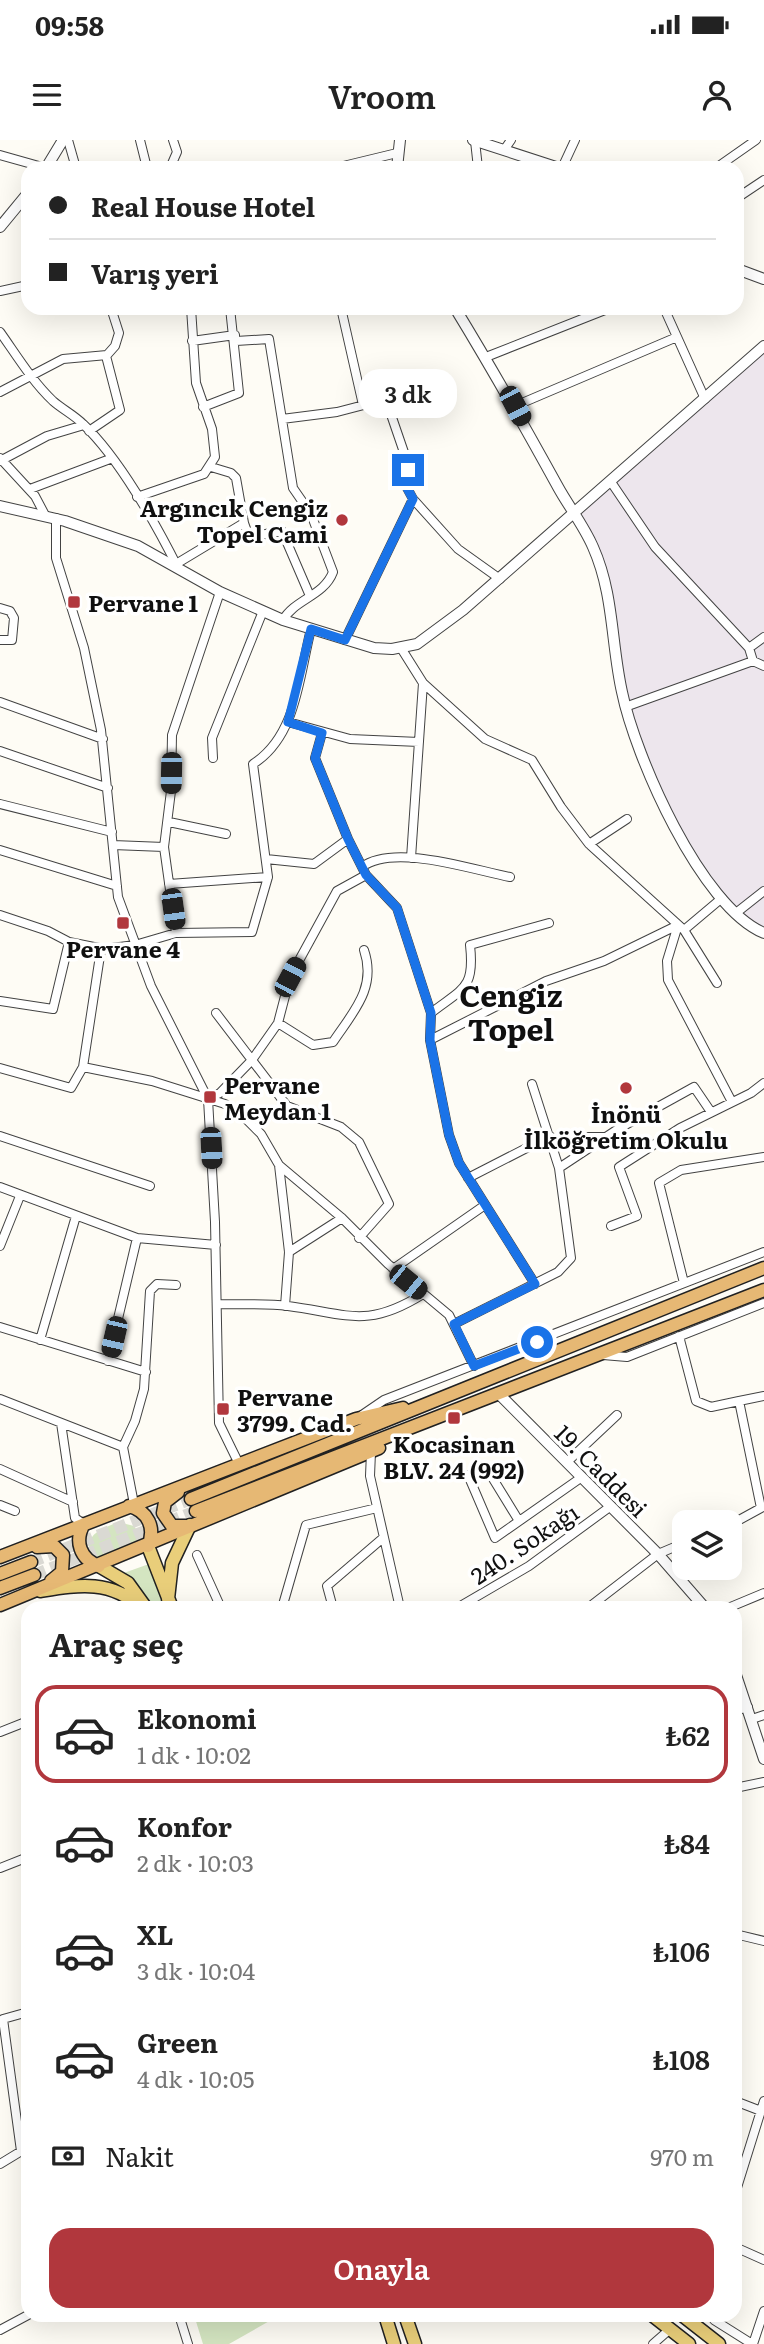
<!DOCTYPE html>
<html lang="tr">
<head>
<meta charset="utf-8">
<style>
	:root { --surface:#fff; --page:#f6f6f6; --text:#222; --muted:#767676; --line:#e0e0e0; --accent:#b1373d }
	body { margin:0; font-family:Literata,serif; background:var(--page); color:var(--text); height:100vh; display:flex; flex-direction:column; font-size:26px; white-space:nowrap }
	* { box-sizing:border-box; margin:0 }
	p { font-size:23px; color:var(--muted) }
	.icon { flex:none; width:38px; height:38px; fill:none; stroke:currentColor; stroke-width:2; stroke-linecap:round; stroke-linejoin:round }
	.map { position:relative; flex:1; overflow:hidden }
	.drawer { position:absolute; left:21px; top:1461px; width:721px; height:721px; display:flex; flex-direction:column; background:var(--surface); border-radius:21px; box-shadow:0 7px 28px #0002 }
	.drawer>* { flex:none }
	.guide { position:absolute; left:21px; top:21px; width:723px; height:154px; border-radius:21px; box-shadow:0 7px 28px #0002; display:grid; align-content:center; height:154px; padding:0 28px; background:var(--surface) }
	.controls { position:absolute; left:672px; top:1370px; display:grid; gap:14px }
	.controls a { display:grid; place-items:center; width:70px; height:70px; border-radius:14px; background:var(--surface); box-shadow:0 7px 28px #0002; font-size:35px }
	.end { position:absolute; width:32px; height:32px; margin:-16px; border:9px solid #1a73e8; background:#fff; box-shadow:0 0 0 4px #fff }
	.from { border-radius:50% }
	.bubble { position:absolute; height:49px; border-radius:21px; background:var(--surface); box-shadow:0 7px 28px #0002; font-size:23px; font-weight:600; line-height:49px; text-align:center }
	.car { position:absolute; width:21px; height:42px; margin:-21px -10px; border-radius:9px; box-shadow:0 0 5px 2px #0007; background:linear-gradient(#222 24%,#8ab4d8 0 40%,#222 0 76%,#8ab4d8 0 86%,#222 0) }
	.guide b { display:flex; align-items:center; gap:24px; height:66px; font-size:26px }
	.guide b+b { border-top:2px solid var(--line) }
	.guide i { width:18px; height:18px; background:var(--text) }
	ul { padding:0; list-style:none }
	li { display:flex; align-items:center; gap:21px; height:98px; margin:0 14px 10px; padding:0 14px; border:4px solid transparent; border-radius:21px }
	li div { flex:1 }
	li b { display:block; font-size:26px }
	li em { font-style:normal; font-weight:600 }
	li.current { border-color:var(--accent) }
	li>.icon { width:63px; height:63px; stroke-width:1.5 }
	h2 { padding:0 28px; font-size:32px; line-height:84px }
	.pay { display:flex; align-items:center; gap:18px; height:77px; padding:0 28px; font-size:26px }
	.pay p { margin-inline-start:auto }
	.primary-button { display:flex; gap:14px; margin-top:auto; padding:14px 28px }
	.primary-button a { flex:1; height:80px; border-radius:21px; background:var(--accent); color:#fff; font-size:28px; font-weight:600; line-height:80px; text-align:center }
	.status { display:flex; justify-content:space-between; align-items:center; height:49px; padding:0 35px; background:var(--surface); direction:ltr }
	.status svg { height:19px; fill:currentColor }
	header { display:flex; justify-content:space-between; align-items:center; height:91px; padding:0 28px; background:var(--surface); font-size:32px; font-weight:600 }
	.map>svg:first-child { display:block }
	.industrial { fill:#ede6ed }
	.green { fill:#d4e5c1 }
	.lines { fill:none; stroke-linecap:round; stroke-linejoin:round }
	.trunk-tunnel { stroke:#dad9d3; stroke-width:12; stroke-dasharray:12 6; stroke-linecap:butt }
	.minor-casing { stroke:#434343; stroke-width:10 }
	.tertiary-casing { stroke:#434343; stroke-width:12 }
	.primary-casing { stroke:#212121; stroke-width:15 }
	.trunk-casing { stroke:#212121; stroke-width:15 }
	.minor { stroke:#fff; stroke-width:8 }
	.tertiary { stroke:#fff; stroke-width:10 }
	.primary { stroke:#e9ce7a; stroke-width:12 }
	.trunk { stroke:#e6b874; stroke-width:12 }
	.route { stroke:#1a73e8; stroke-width:9 }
	.poi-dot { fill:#b1373d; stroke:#fff; stroke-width:2.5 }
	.labels { text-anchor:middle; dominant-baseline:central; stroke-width:7; stroke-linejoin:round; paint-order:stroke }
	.poi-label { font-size:23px; font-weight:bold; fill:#101010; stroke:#fff; text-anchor:start }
	.street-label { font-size:23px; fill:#101010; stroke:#fff }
	.district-label { font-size:30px; font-weight:bold; fill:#101010; stroke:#fff }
</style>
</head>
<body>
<div class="status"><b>09:58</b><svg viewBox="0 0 49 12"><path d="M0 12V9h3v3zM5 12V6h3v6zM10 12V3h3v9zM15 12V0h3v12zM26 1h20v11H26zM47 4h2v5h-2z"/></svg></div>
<header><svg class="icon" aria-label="menu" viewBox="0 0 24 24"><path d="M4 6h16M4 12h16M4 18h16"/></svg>Vroom<svg class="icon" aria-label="person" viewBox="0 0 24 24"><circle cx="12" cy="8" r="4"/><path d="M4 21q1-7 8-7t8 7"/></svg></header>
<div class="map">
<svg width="764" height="2204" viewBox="0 0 764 2204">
	<rect width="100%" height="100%" fill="#fefcf5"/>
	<path class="industrial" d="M764 206V794L700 730 635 601 609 455 576 379Z"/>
	<path class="green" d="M118 1382 134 1386 138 1392 139 1403 100 1423 89 1412C87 1392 103 1389 118 1382Z
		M149 1424 164 1468H153L138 1446 121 1434Z
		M194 2175H280L229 2204H203Z"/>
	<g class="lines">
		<path class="trunk-tunnel" d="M31 1422 191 1359
			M34 1435 196 1371"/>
		<defs>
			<path id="minor" d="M68 0 76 28
				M140 0 147 28
				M475 1 478 28
				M504 10 511 0
				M0 15 46 28
				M170 28 177 12 173 0
				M335 28 397 13
				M562 28 575 0
				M716 28 756 0
				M737 58 764 40
				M0 151 28 145
				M341 168 363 265
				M664 168 705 259
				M0 192C17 216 32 241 53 261 62 269 74 275 83 284 119 318 156 384 178 428
				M192 201 235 195
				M236 201 269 199 293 348 311 374 333 432C324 456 295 459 283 480
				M486 217 610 168
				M0 252 63 219 107 215 115 206 119 193 111 168
				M386 260 408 324 406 346 413 359 458 409 500 439
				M515 266 677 197
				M203 267 239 253 230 168
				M282 279 337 272 410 253
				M89 291 120 270 106 216
				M0 318 35 356 45 375
				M0 321 47 296 84 285
				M611 342 655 407 749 508 753 521
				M30 349 110 319
				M137 357 204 334 215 317 212 289 196 243 191 168
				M56 378V418L84 508 101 590 118 757 151 846 208 959 215 1082 219 1283 239 1324
				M244 383 249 397 282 391 310 456
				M176 424 244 383 236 338 231 333 211 327
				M0 468 10 471 14 478 12 500H0
				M345 500 413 359
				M401 508 423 543 411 718
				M749 508 764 497
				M423 543 485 599 532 620 561 667 589 704 684 790 717 843
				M0 562 103 599
				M625 567 753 521 764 526
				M288 582 350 599 419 602
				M322 593 315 618 348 699 366 735 397 768 431 873
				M0 611 108 648
				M213 618 212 598 263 471
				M0 664 112 692
				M169 682 226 694
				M589 704 627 679
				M113 705 164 707
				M0 710 117 746
				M266 719 314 724 348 699
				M362 727C394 703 473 730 510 737
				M169 744 268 737
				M736 773 764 751
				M0 775 48 791 69 802 104 809 135 805 176 793 252 792 268 737 253 624C297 596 299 536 311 489
				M678 785 667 821 668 840 732 962
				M684 790 722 758
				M176 793 164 707 171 651 172 595 220 452
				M0 861 53 869 69 802
				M216 873 287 966 341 987 359 1002 389 1064 359 1098
				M278 883 313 905 333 902C353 872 377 848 364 810
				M430 900 546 841 604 821 678 785
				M83 927 152 941 225 964 240 973 261 994 279 1025 342 1078 388 1124 449 1175 474 1226
				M0 928 71 948 83 927 101 809
				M208 959 220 953 252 920 278 883 290 837 337 751 366 735
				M0 996 150 1046
				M554 1009 569 997H605
				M279 1025 289 1112 285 1166
				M559 1028 618 989 694 947 711 972
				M468 1038 550 996
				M0 1047 137 1098 216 1105
				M611 1086 637 1076 619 1027 680 988 751 953 764 943
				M0 1106 20 1056
				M289 1112 342 1078
				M393 1129 485 1065
				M684 1143 659 1043 681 1030 764 1017
				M535 1144 459 1023 449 995 430 900 431 873C463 848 475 849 470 805L549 783
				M217 1164C240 1165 265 1163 288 1166 348 1174 367 1189 423 1154
				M454 1184 558 1132 571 1118 559 1028 532 944
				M0 1187 146 1232
				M679 1196 696 1261 711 1267 739 1261
				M40 1200 76 1076
				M603 1215 627 1217 764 1163
				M108 1221 137 1098
				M0 1259 123 1307 134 1364
				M362 1275 384 1260 764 1112
				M61 1283 75 1378 84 1384
				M123 1307 135 1281 144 1249 150 1151 157 1144 176 1145
				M371 1312 370 1336 400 1468
				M567 1322 617 1275
				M0 1329 73 1362
				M487 1329 519 1381
				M468 1335 495 1398 582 1337
				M0 1365 15 1371
				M730 1385 761 1368 739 1261 764 1256
				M197 1415 221 1468
				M282 1468 306 1385 377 1368
				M333 1468 327 1446 383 1398
				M457 1468 529 1426 611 1366
				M588 1468 658 1414 684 1403
				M728 1468 764 1453
				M735 1571 748 1567
				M752 1579 764 1575
				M0 1592 28 1581
				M735 1648 764 1642
				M0 1728 28 1717
				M735 1794 764 1801
				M735 1961 761 1971
				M21 2011 3 1879 28 1872
				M0 2024 28 2007
				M735 2054 764 1961
				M735 2107 764 2120
				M179 2175 188 2204
				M714 2180 752 2204
				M0 2190 28 2175
				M653 2204 669 2190
				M753 2204 764 2171"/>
			<path id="tertiary" d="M473 0 559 28
				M46 28 63 0
				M397 28 400 0
				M0 87 28 53
				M737 129 764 139
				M455 168C491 227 525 287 558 347 569 367 584 386 593 407 614 454 611 503 622 552 635 616 701 767 764 793
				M0 366 65 381 138 406 220 452 283 480 374 508 392 509 417 504 463 470 764 206
				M498 1253 658 1414 705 1468
				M735 1532 764 1619"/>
			<path id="primary" d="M148 1406 172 1468
				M99 1426 128 1443 146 1468
				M40 1451C78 1445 111 1439 141 1468
				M168 1459 172 1423 190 1385
				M385 2175 394 2204
				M405 2175 415 2204
				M652 2175 689 2204
				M682 2175 719 2204"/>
			<path id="trunk" d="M178 1352 165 1362 163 1373 172 1386H186
				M191 1359 764 1128
				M129 1366C148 1371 156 1388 148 1406
				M196 1371 764 1150
				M84 1384C74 1401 80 1419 99 1426
				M37 1407 54 1406 63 1415 62 1432 51 1441
				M0 1417 356 1279 403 1268
				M0 1434 31 1422
				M0 1448 34 1435
				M0 1465 379 1308"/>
		</defs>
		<use href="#minor" class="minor-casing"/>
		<use href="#tertiary" class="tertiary-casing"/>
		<use href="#primary" class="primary-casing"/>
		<use href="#trunk" class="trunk-casing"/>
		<use href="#minor" class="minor"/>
		<use href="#tertiary" class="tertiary"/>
		<use href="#primary" class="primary"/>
		<use href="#trunk" class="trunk"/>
	</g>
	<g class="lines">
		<path class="route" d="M408 330 406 346 413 359 345 500 311 489 288 582 322 593 315 618 348 699 366 735 397 768 431 873 430 900 449 995 459 1023 535 1144 454 1184 474 1226 537 1202"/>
	</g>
	<g class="poi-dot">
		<circle cx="342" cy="380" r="7"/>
		<rect x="67" y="455" width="14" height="14" rx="3.5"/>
		<rect x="116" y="776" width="14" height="14" rx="3.5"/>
		<circle cx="626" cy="948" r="7"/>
		<rect x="203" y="950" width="14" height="14" rx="3.5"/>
		<rect x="216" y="1262" width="14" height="14" rx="3.5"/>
		<rect x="447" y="1271" width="14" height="14" rx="3.5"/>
	</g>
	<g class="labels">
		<g class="poi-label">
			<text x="328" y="367" text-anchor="end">Argıncık Cengiz<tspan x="328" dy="26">Topel Cami</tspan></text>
			<text x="88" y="462">Pervane 1</text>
			<text x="123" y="808" text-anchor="middle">Pervane 4</text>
			<text x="224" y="944">Pervane<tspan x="224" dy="26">Meydan 1</tspan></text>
			<text x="626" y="973" text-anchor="middle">İnönü<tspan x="626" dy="26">İlköğretim Okulu</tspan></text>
			<text x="237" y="1256">Pervane<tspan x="237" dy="26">3799. Cad.</tspan></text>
			<text x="454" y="1303" text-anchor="middle">Kocasinan<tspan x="454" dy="26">BLV. 24 (992)</tspan></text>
		</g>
		<g class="street-label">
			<text transform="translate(602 1330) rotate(45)">19. Caddesi</text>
			<text transform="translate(524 1403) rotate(-34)">240. Sokağı</text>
		</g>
		<g class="district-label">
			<text x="511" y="854">Cengiz<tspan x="511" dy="34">Topel</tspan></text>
		</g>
	</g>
</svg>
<div class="controls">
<a><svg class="icon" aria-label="layers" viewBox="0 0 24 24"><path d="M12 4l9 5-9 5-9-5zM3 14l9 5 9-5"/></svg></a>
</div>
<i class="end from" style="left:537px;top:1202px"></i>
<i class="end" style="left:408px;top:330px"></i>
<div class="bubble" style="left:359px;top:229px;width:98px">3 dk</div>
<i class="car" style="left:515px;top:266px;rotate:152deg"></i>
<i class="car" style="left:171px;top:633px;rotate:181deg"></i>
<i class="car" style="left:173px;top:769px;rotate:172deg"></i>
<i class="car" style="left:290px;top:837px;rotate:28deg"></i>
<i class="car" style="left:211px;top:1008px;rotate:177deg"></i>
<i class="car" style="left:408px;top:1142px;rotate:129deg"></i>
<i class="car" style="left:114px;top:1197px;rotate:193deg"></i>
<div class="guide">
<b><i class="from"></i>Real House Hotel</b>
<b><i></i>Varış yeri</b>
</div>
<section class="drawer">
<h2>Araç seç</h2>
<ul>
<li class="current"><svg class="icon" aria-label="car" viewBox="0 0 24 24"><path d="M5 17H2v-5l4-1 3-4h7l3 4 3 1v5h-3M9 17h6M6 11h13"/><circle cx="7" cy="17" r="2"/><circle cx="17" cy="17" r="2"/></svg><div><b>Ekonomi</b><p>1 dk · 10:02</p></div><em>₺62</em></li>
<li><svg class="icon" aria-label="car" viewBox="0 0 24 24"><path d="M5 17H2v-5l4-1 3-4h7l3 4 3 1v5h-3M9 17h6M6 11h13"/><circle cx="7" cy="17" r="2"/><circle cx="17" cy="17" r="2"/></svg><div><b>Konfor</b><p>2 dk · 10:03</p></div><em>₺84</em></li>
<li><svg class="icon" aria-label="car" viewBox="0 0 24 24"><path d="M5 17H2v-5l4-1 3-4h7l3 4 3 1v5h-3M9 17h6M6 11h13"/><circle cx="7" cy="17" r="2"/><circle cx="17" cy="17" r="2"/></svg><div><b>XL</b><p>3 dk · 10:04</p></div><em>₺106</em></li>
<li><svg class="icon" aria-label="car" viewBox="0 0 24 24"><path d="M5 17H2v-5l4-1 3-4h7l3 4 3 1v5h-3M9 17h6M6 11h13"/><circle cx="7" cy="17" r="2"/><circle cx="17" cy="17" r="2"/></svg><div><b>Green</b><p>4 dk · 10:05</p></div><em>₺108</em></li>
</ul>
<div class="pay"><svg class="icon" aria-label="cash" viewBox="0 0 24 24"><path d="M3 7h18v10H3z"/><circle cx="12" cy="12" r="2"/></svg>Nakit<p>970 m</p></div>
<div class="primary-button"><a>Onayla</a></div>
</section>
</div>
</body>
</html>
